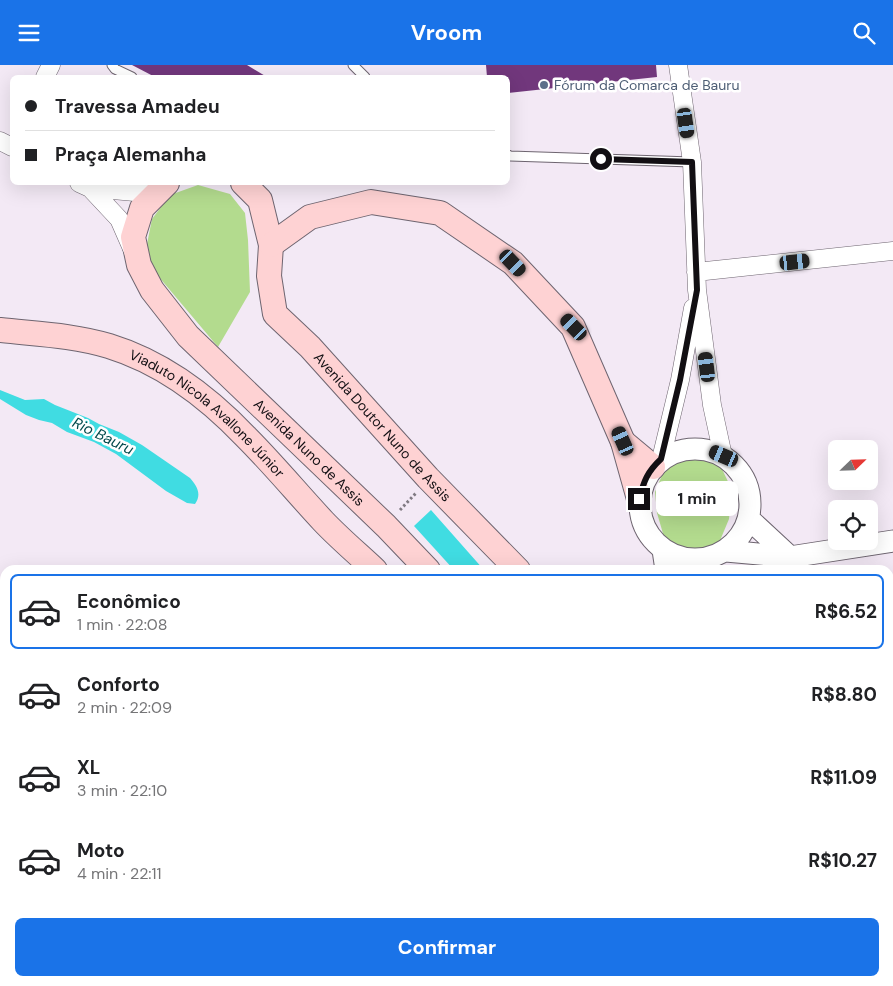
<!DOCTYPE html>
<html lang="pt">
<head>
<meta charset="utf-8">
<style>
	:root { --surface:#fff; --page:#f6f6f6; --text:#202124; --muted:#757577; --line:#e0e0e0; --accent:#1a73e8 }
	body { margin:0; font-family:"DM Sans",sans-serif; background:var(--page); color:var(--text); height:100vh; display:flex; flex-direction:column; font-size:19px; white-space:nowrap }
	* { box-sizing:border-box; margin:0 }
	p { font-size:16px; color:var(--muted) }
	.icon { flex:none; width:28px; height:28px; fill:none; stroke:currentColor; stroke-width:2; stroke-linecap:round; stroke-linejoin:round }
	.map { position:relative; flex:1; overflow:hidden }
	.side { position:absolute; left:0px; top:500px; width:894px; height:421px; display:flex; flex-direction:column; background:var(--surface); border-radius:15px 15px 0 0; box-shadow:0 5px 20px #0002 }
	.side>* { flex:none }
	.guide { position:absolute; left:10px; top:10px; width:500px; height:110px; border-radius:8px; box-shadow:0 5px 20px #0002; display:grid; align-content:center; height:110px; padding:0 15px; background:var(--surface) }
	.needle { width:32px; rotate:67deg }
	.controls { position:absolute; left:828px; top:375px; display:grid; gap:10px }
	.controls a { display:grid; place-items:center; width:50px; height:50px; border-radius:8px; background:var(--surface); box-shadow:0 5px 20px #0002; font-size:25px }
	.end { position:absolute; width:22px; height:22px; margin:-11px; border:6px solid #120f13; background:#fff; box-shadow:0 0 0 2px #fff }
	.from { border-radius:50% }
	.bubble { position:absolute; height:35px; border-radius:8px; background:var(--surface); box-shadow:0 5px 20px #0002; font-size:16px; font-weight:700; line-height:35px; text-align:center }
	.car { position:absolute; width:15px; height:30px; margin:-15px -8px; border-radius:6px; box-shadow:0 0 4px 1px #0007; background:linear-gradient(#222 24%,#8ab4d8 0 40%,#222 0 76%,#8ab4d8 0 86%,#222 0) }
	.guide b { display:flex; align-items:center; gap:18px; height:48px; font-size:19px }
	.guide b+b { border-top:1px solid var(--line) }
	.guide i { width:12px; height:12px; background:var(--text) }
	ul { padding:9px 0 0; list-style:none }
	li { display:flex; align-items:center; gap:15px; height:75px; margin:0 10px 8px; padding:0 5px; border:2px solid transparent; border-radius:8px }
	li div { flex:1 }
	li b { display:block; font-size:19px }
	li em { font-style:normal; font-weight:700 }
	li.on { border-color:var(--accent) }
	li>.icon { width:45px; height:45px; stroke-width:1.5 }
	.primary-button { display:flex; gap:10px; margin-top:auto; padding:10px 15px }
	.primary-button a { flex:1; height:58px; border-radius:8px; background:var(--accent); color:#fff; font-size:20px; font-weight:700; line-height:58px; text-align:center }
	header { display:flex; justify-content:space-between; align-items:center; height:65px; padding:0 15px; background:var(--accent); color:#fff; font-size:22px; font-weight:700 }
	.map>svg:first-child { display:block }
	.green { fill:#b3db8e }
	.water { fill:#40dce2 }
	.building { fill:#71377c }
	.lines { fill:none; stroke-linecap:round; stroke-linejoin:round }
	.service-casing { stroke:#6e6570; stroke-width:11 }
	.minor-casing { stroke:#6e6570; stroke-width:19 }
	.tertiary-casing { stroke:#6e6570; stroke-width:23 }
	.secondary-casing { stroke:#6e6570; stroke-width:26 }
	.path { stroke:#807a82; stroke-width:3; stroke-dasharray:2.5 2.5; stroke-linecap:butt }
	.service { stroke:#fff; stroke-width:9 }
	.minor { stroke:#fff; stroke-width:18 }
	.tertiary { stroke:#fff; stroke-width:21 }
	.secondary { stroke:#fed2d3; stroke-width:24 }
	.rail { stroke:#4f4a50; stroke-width:4; stroke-dasharray:10 5; stroke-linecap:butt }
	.route { stroke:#120f13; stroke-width:6 }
	.service-dot { fill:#5c6f8a; stroke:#fff; stroke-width:2 }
	.labels { text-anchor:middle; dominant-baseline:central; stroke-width:5; stroke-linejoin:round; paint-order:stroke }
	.service-label { font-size:14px; fill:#4e5e75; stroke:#fff; text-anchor:start }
	.street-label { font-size:14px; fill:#120f13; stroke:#fff }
	.water-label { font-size:15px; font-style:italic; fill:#00494b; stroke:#fff }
</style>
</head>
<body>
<header><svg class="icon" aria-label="menu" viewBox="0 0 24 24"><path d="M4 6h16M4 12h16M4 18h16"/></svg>Vroom<svg class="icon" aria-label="search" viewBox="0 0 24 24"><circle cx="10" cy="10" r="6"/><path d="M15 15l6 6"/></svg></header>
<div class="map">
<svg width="893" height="921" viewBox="0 0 893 921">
	<rect width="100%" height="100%" fill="#f3e9f5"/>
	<path class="green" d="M198 120 230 129 245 148 248 175 250 227 218 282 153 205 147 179 152 154 170 130Z
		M698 388 722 404 732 425 729 454 719 478 701 488 681 485 664 472 657 448 655 427 665 403 681 391Z"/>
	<path class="water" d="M0 325 25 335 44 334 55 340 88 353 99 359 119 367 142 380 190 413C197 421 202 429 195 439L187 438 166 426 116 389 94 377 67 367 52 358 39 355 26 350 0 334Z
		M431 445 484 505H454L414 461Z"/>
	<path class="building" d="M132 0H247L267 12H155Z
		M486 0H656L657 12 508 28V12H487Z
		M0 702H5V718L0 717Z
		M0 743 5 744V810H0Z
		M889 801 893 803V871L889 869Z
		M5 833V862L0 865V837Z
		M718 916H748L758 921H716Z"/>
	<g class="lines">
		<defs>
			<path id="service" d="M112 0 115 4 132 12
				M353 0 365 12
				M508 90 510 91 692 97"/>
			<path id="minor" d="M678 0 692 97 697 225 712 340 723 391
				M45 12 51 0
				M0 76 12 82
				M79 118 90 123 119 154 133 186
				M90 123 135 127 165 118
				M696 207 893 186
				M661 394 680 315 693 243
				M0 901 5 897
				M625 916 628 921"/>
			<path id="tertiary" d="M640 439a55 55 0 1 1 110 0a55 55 0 1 1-110 0Z
				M749 454 790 492
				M663 485 666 505
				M726 486 790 492 893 476
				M476 921 483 916"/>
			<g id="secondary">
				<path id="s1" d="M167 118 142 143 133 172 139 200 152 225 188 271 386 461 428 505"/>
				<path id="s2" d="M243 118 260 135 271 180 269 211 275 249 310 282 428 413 518 505"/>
				<path d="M271 180 310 152 371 137 440 148 513 198 573 262 623 377 639 434"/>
				<path id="s3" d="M0 265C36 269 73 270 109 281 161 297 208 332 246 372 273 399 297 428 323 456 339 473 358 489 375 505"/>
				<path d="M623 377 653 402"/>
				<path d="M889 684 893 686"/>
				<path d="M889 767 893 769"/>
			</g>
		</defs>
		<use href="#service" class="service-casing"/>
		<use href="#minor" class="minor-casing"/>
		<use href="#tertiary" class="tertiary-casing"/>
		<use href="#secondary" class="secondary-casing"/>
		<path class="path" d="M400 445 416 428
			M889 710 893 712"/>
		<use href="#service" class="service"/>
		<use href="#minor" class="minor"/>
		<use href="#tertiary" class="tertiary"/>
		<use href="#secondary" class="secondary"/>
		<path class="rail" d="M0 652H5
			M889 889 893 891
			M875 916 885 921"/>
	</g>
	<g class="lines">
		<path class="route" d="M601 94 692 97 697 225 680 315 661 394C647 407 644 416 639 434"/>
	</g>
	<circle class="service-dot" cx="544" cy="20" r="5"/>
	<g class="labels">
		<g class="service-label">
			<text x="554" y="20">Fórum da Comarca de Bauru</text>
		</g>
		<g class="street-label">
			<text stroke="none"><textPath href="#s3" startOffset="231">Viaduto Nicola Avallone Júnior</textPath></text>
			<text stroke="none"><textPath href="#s2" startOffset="296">Avenida Doutor Nuno de Assis</textPath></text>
			<text stroke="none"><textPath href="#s1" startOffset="349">Avenida Nuno de Assis</textPath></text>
		</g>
		<g class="water-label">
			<text transform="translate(103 371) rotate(26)">Rio Bauru</text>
		</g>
	</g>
</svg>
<div class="controls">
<a><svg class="needle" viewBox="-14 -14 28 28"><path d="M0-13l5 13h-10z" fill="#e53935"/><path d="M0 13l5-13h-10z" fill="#757577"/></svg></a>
<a><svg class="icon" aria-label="locate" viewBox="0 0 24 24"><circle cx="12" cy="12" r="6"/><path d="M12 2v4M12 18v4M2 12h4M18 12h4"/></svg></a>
</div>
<i class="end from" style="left:601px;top:94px"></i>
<i class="end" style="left:639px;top:434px"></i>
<div class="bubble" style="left:656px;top:416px;width:82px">1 min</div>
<i class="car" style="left:686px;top:58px;rotate:172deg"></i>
<i class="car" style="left:795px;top:197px;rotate:84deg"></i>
<i class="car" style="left:513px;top:198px;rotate:136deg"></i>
<i class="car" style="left:574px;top:262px;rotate:316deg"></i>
<i class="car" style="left:707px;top:302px;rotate:353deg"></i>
<i class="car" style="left:623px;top:376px;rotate:336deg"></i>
<i class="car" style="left:724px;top:391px;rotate:293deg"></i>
<div class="guide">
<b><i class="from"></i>Travessa Amadeu</b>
<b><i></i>Praça Alemanha</b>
</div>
<section class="side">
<ul>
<li class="on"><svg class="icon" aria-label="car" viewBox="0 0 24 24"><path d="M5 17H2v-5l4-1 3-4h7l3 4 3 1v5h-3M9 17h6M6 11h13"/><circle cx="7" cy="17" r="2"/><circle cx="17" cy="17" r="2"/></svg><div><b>Econômico</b><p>1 min · 22:08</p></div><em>R$6.52</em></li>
<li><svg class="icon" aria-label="car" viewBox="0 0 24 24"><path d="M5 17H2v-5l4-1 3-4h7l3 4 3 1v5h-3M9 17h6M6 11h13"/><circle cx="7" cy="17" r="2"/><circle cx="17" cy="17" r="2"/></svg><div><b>Conforto</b><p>2 min · 22:09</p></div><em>R$8.80</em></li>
<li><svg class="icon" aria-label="car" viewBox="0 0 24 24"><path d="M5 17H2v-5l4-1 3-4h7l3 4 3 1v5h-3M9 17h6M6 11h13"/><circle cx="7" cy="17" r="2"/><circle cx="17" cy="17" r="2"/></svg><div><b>XL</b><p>3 min · 22:10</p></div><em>R$11.09</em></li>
<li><svg class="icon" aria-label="car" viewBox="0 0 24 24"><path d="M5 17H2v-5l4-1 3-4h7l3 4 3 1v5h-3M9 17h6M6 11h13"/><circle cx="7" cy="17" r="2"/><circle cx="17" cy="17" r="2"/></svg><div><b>Moto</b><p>4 min · 22:11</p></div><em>R$10.27</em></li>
</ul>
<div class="primary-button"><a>Confirmar</a></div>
</section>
</div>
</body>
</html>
